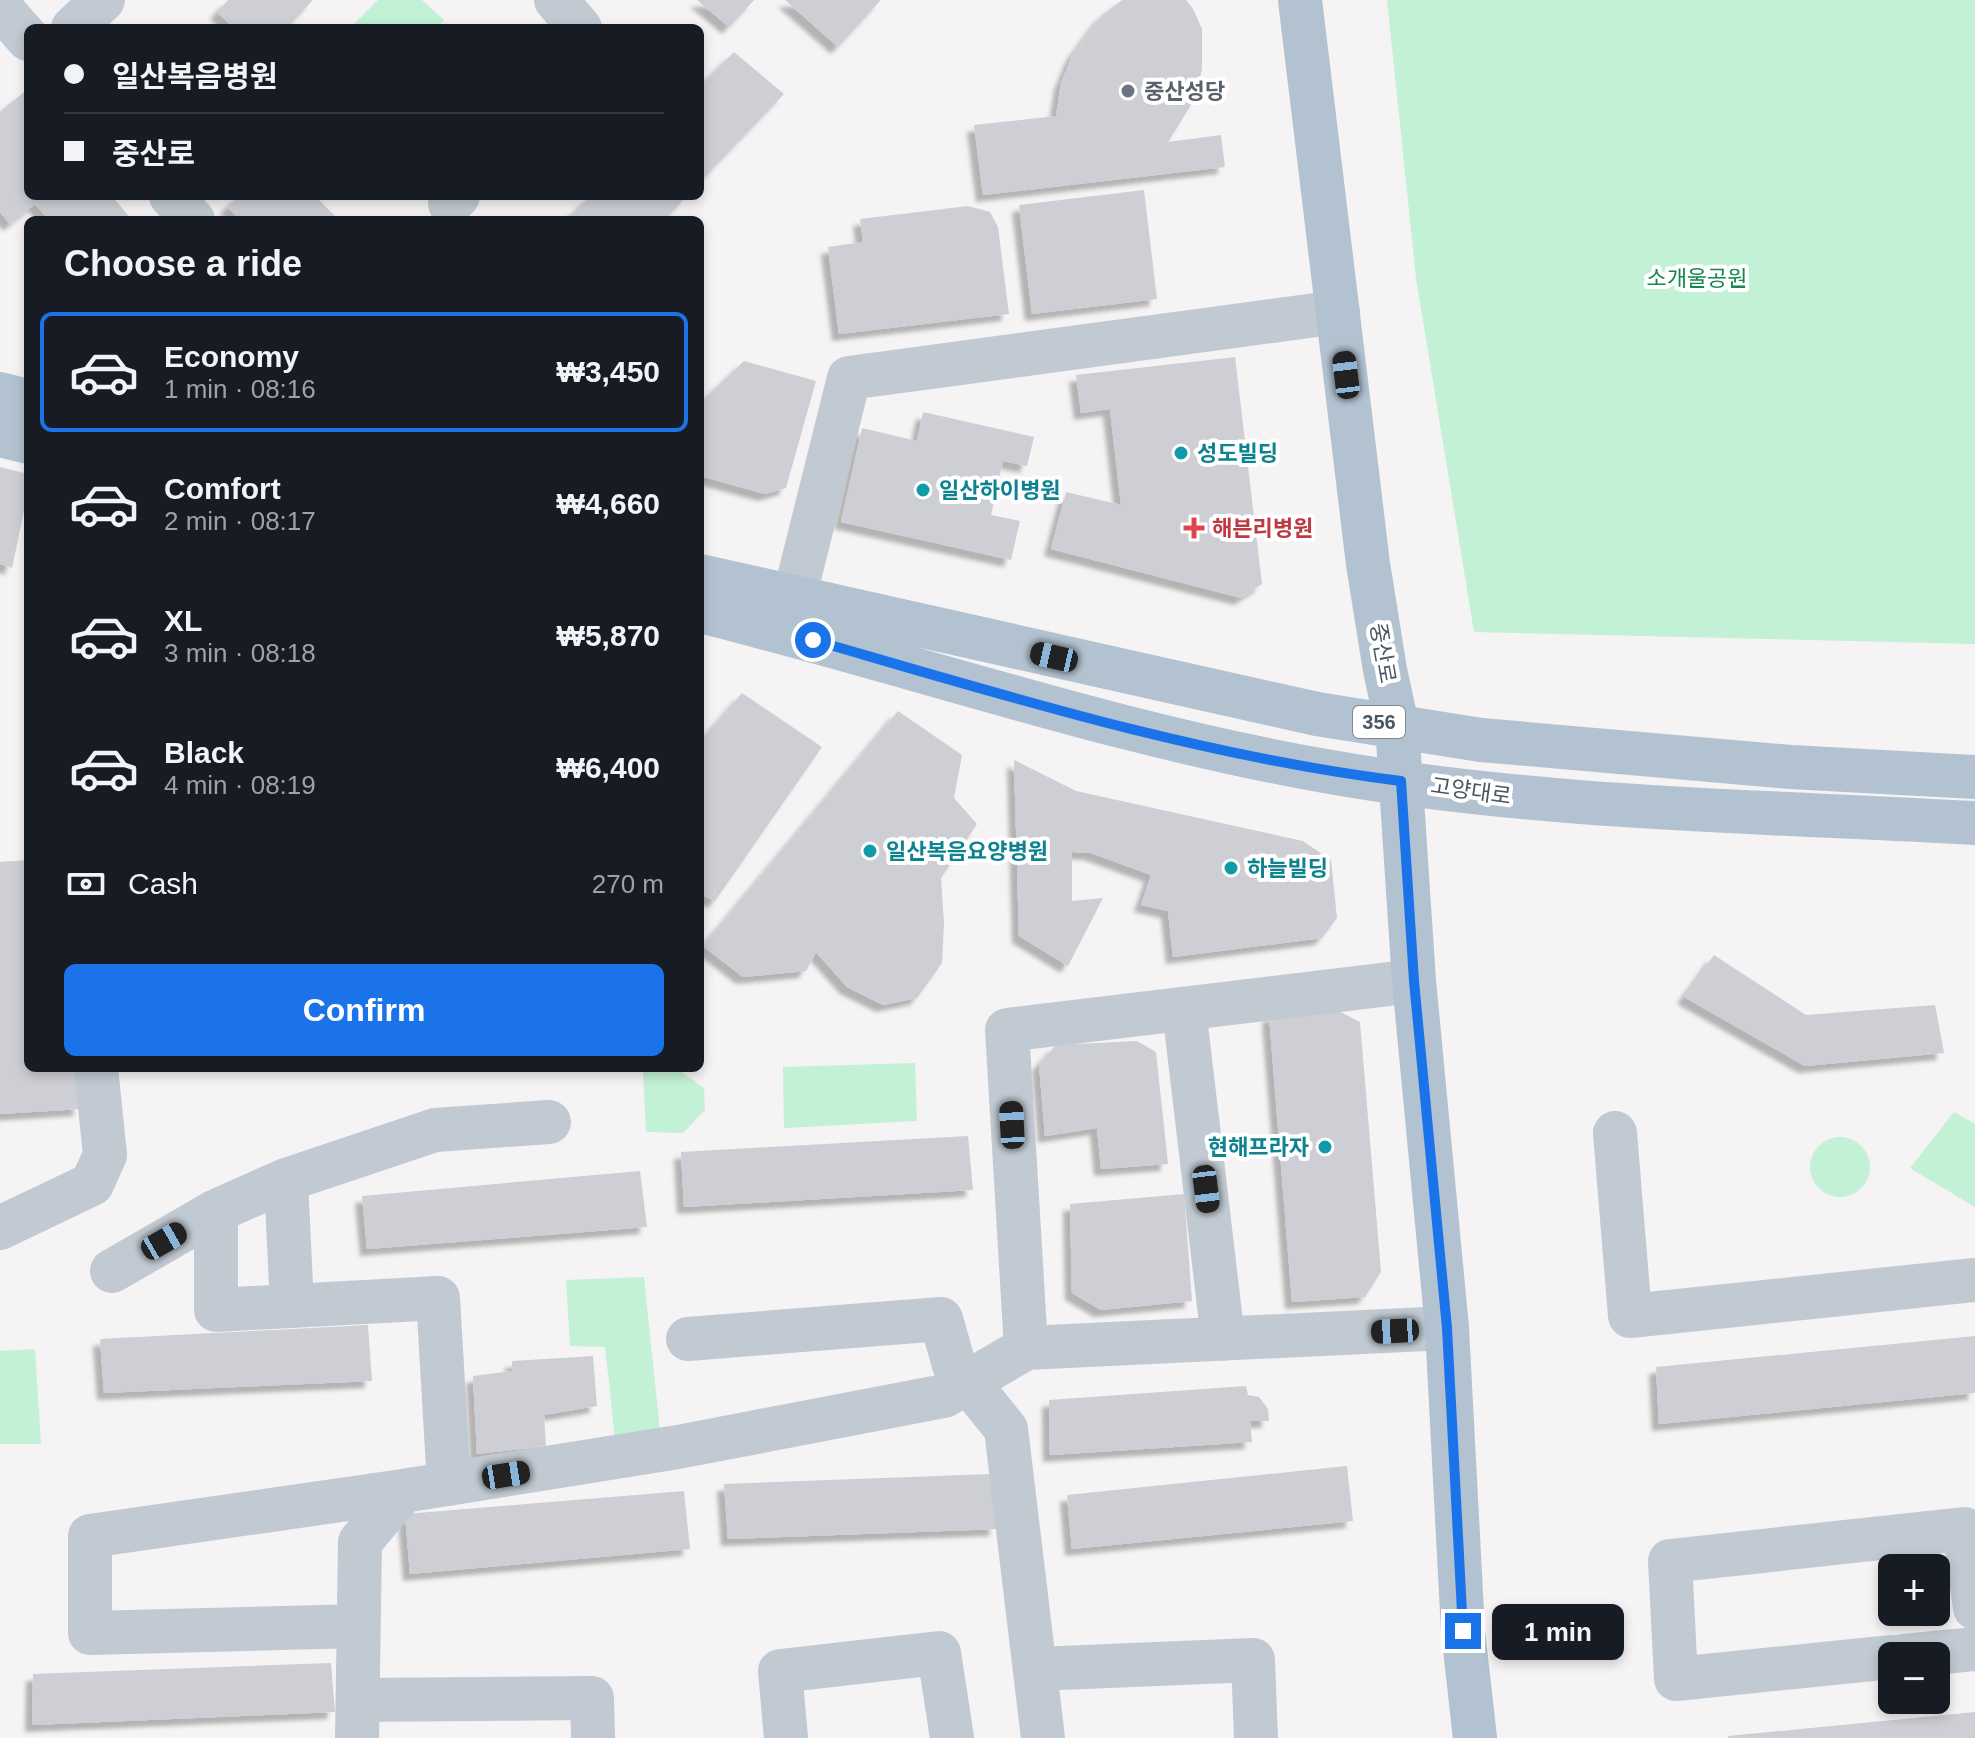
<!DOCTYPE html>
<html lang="en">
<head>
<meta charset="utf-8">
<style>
	:root { --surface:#171b24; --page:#242831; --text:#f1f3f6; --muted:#9ea1a6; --line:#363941; --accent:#1a73e8 }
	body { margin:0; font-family:Helvetica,"Noto Sans KR",sans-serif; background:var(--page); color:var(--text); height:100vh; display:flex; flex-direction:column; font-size:30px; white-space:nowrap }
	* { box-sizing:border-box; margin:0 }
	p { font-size:26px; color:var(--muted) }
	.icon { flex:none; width:44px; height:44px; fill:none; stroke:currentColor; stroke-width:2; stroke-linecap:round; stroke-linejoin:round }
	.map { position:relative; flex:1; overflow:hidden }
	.sheet { position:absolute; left:24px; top:216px; width:680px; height:856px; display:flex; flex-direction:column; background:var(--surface); border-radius:12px; box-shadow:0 4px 12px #0003 }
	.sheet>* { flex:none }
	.banner { position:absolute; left:24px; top:24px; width:680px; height:176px; border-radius:12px; box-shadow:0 4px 12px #0003; display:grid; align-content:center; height:176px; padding:0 40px; background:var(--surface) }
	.tools { position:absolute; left:1878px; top:1554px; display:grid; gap:16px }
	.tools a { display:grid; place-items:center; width:72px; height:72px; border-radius:12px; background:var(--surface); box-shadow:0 4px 12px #0003; font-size:40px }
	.end { position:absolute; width:36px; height:36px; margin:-18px; border:10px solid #1a73e8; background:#fff; box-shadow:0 0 0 4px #fff }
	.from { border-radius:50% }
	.bubble { position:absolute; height:56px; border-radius:12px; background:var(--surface); box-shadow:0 4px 12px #0003; font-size:26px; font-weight:600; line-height:56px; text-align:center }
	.car { position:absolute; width:24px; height:48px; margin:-24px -12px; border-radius:10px; box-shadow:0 0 6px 2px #0007; background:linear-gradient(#222 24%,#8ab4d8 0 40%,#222 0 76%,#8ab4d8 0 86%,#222 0) }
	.banner b { display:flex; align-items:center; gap:28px; height:76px; font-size:30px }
	.banner b+b { border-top:2px solid var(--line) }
	.banner i { width:20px; height:20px; background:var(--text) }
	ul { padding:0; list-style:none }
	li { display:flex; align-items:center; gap:24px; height:120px; margin:0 16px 12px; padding:0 24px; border:4px solid transparent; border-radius:12px }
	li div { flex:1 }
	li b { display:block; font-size:30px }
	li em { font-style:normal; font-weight:600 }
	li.selected { border-color:var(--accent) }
	li>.icon { width:72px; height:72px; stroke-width:1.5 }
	h2 { padding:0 40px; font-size:36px; line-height:96px }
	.pay { display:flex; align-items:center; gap:20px; height:88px; padding:0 40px; font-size:30px }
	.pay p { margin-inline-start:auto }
	.button { display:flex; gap:16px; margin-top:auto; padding:16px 40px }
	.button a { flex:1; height:92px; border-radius:12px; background:var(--accent); color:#fff; font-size:32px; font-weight:600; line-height:92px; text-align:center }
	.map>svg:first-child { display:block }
	.green { fill:#c3f1d5 }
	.building { fill:#cdcfd5; filter:url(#shadow) }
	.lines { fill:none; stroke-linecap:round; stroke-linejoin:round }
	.minor { stroke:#c1cad2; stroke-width:44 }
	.major { stroke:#b3c2d1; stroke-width:44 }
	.route { stroke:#1a73e8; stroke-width:10 }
	.worship-dot { fill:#6b7280; stroke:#fff; stroke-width:3 }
	.culture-dot { fill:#0f9aa8; stroke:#fff; stroke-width:3 }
	.health-dot { fill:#e0444e; stroke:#fff; stroke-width:3 }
	.labels { text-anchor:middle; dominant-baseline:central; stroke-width:8; stroke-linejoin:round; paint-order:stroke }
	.shield { fill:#fff; stroke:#808990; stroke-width:2 }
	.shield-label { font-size:20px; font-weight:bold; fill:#4a5661 }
	.worship-label { font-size:22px; font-weight:bold; fill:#5b616d; stroke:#fff; text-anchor:start }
	.park-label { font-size:22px; fill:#17864f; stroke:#fff }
	.culture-label { font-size:22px; font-weight:bold; fill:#0d838f; stroke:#fff; text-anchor:start }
	.health-label { font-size:22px; font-weight:bold; fill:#be3a42; stroke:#fff; text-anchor:start }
	.street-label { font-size:22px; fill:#4a5661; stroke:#fff }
</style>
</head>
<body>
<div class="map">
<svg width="1975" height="1738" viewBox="0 0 1975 1738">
	<defs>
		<filter id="shadow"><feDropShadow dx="-7" dy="7" stdDeviation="2" flood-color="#0004"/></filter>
	</defs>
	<rect width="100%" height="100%" fill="#f5f3f3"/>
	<path class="green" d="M378 0H422L444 20 437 28H350Z
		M1387 0H1975V644L1474 632 1416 278Z
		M915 1063 917 1121 784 1128 783 1067Z
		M680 1071 704 1088 705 1110 683 1133 646 1132 643 1072Z
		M1954 1112 1975 1124V1207L1910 1168Z
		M1810 1167a30 30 0 1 1 60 0a30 30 0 1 1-60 0Z
		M644 1277 660 1431 615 1438 605 1347 570 1346 566 1280Z
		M35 1349 41 1444H0V1351Z"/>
	<path class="building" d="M228 0H313L287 28H234L217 12Z
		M697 0H754L729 27Z
		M785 0H881L838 47Z
		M1122 0H1186L1193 9 1202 29V70L1194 100 1168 142 1221 135 1225 167 983 195 974 125 1056 116 1061 83 1073 54 1101 16Z
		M734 52 784 94 700 182V86Z
		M24 92 28 97V196H112L132 220H49L35 204 10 224 0 212V112Z
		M1144 190 1157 299 1032 314 1019 205Z
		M238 196H315L339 220H240L227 207Z
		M590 196H687L664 220H566Z
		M968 206 990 212 998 227 1009 314 839 334 828 247 863 242 860 219Z
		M1235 357 1262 584 1241 598 1051 549 1066 492 1121 505 1110 409 1081 413 1076 375Z
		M744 361 816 381 786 488 765 494 700 476V403Z
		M923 412 1034 437 1027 466 1003 461 991 515 1020 521 1011 560 841 522 862 428 917 441Z
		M0 467 28 474V492L12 568 0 564Z
		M742 693 822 747 715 901 700 894V742Z
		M898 711 962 755 954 798 977 824 941 878 944 923 942 963 917 998 883 1005 847 987 816 952 806 971 743 977 703 946Z
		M1014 760 1076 791 1303 841 1331 860 1337 918 1322 938 1173 957 1168 911 1141 905 1151 875 1091 853 1072 852V901L1103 898 1068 966 1019 936Z
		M28 860V1068H75L81 1109 0 1114V862Z
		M1714 955 1806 1015 1935 1005 1944 1053 1805 1066 1684 997Z
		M1331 1007 1360 1022 1381 1272 1365 1297 1292 1302 1269 1015Z
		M1137 1041 1156 1052 1168 1164 1101 1169 1097 1128 1045 1136 1039 1064 1056 1045Z
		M968 1136 973 1190 684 1207 681 1152Z
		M640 1171 647 1227 367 1249 362 1196Z
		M1184 1194 1192 1301 1101 1310 1072 1293 1070 1204Z
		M368 1325 372 1381 104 1393 100 1339Z
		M1975 1336V1393L1659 1424 1656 1367Z
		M593 1356 597 1406 544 1415 546 1446 477 1454 473 1376 512 1371V1361Z
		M1246 1386 1248 1395 1259 1397 1268 1409 1269 1421H1250L1252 1442 1050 1455 1049 1400Z
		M1347 1466 1353 1521 1072 1549 1067 1495Z
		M990 1474 997 1529 728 1539 724 1484Z
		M684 1491 690 1549 410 1574 405 1514Z
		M331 1663 335 1712 32 1725 33 1674Z
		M1975 1712V1738H1728V1736Z"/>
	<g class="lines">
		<path class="minor" d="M556 0 580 28
			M0 7 28 39
			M73 28 103 0
			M171 196 193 220
			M450 204 458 196
			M794 598 849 378 1338 312
			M1414 981 1007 1030 1026 1348 1447 1328
			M1184 1009 1223 1339
			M1615 1133 1630 1316 1975 1280
			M286 1180 292 1306
			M216 1211V1310L438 1298 449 1484
			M0 1228 92 1184 105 1155 96 1068
			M112 1271 216 1211 286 1180 435 1130 549 1122
			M688 1339 941 1319 954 1365 1006 1429 1043 1738
			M358 1626 90 1633V1536L403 1491
			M1904 1656 1975 1649
			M1892 1657 1676 1679 1670 1561 1964 1529 1975 1608
			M1036 1669 1253 1660 1256 1738
			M358 1700 592 1698 593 1738
			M357 1738 360 1542 403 1491 678 1447 944 1396 1026 1348
			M786 1738 780 1671 939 1653 952 1738"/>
		<path class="major" d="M1300 0 1368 564 1385 670 1397 725 1414 981 1447 1328 1463 1631 1475 1738
			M0 394 28 401
			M0 435 28 442
			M700 576 1317 714 1481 740 1791 767 1975 777
			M700 611C909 663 1113 734 1325 771 1539 809 1758 811 1975 823"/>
	</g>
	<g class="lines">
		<path class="route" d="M813 640C1006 696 1200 756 1401 781L1414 981 1447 1328 1463 1631"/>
	</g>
	<circle class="worship-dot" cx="1128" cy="91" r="8"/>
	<g class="culture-dot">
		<circle cx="1181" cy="453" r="8"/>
		<circle cx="923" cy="490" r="8"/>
		<circle cx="870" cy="851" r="8"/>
		<circle cx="1231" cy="868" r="8"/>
		<circle cx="1325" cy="1147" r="8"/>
	</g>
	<path class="health-dot" d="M1190 516h8v8h8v8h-8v8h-8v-8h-8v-8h8z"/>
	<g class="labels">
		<rect class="shield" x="1353" y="706" width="52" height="32" rx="6"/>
		<g class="shield-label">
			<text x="1379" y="722">356</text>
		</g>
		<g class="worship-label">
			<text x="1144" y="91">중산성당</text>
		</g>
		<g class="park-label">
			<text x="1697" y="278">소개울공원</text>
		</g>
		<g class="culture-label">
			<text x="1197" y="453">성도빌딩</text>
			<text x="939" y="490">일산하이병원</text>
			<text x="886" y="851">일산복음요양병원</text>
			<text x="1247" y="868">하늘빌딩</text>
			<text x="1309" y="1147" text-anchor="end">현해프라자</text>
		</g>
		<g class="health-label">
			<text x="1212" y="528">해븐리병원</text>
		</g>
		<g class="street-label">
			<text transform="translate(1383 653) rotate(80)">중산로</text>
			<text transform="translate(1471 791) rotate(8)">고양대로</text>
		</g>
	</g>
</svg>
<div class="tools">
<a>+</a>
<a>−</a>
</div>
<i class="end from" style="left:813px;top:640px"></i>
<i class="end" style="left:1463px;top:1631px"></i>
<div class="bubble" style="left:1492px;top:1604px;width:132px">1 min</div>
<i class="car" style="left:1346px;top:375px;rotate:353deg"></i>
<i class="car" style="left:1054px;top:657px;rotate:283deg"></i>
<i class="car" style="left:1012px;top:1125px;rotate:357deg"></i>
<i class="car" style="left:1206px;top:1189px;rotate:173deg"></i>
<i class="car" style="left:164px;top:1241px;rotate:60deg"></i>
<i class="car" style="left:1395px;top:1331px;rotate:267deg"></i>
<i class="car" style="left:506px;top:1475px;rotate:81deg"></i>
<div class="banner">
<b><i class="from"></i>일산복음병원</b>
<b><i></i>중산로</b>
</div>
<section class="sheet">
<h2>Choose a ride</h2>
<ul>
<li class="selected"><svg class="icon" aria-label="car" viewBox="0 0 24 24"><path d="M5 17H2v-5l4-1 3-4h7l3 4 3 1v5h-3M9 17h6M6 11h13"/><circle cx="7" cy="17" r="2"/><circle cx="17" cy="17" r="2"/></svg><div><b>Economy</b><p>1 min · 08:16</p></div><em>₩3,450</em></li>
<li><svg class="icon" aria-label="car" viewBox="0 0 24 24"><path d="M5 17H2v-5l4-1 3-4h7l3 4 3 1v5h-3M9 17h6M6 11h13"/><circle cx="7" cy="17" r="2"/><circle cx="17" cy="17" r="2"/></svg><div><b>Comfort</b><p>2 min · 08:17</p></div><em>₩4,660</em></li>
<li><svg class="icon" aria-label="car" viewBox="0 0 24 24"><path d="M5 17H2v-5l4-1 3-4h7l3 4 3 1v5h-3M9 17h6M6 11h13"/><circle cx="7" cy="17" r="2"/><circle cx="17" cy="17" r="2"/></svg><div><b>XL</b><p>3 min · 08:18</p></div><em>₩5,870</em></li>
<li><svg class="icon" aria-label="car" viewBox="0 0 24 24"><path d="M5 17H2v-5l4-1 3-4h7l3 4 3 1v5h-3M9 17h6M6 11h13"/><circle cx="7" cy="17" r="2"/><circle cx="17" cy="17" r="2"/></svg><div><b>Black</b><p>4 min · 08:19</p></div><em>₩6,400</em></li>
</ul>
<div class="pay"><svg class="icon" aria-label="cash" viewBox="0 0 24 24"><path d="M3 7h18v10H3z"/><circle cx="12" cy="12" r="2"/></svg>Cash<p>270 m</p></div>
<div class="button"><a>Confirm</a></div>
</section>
</div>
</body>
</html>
